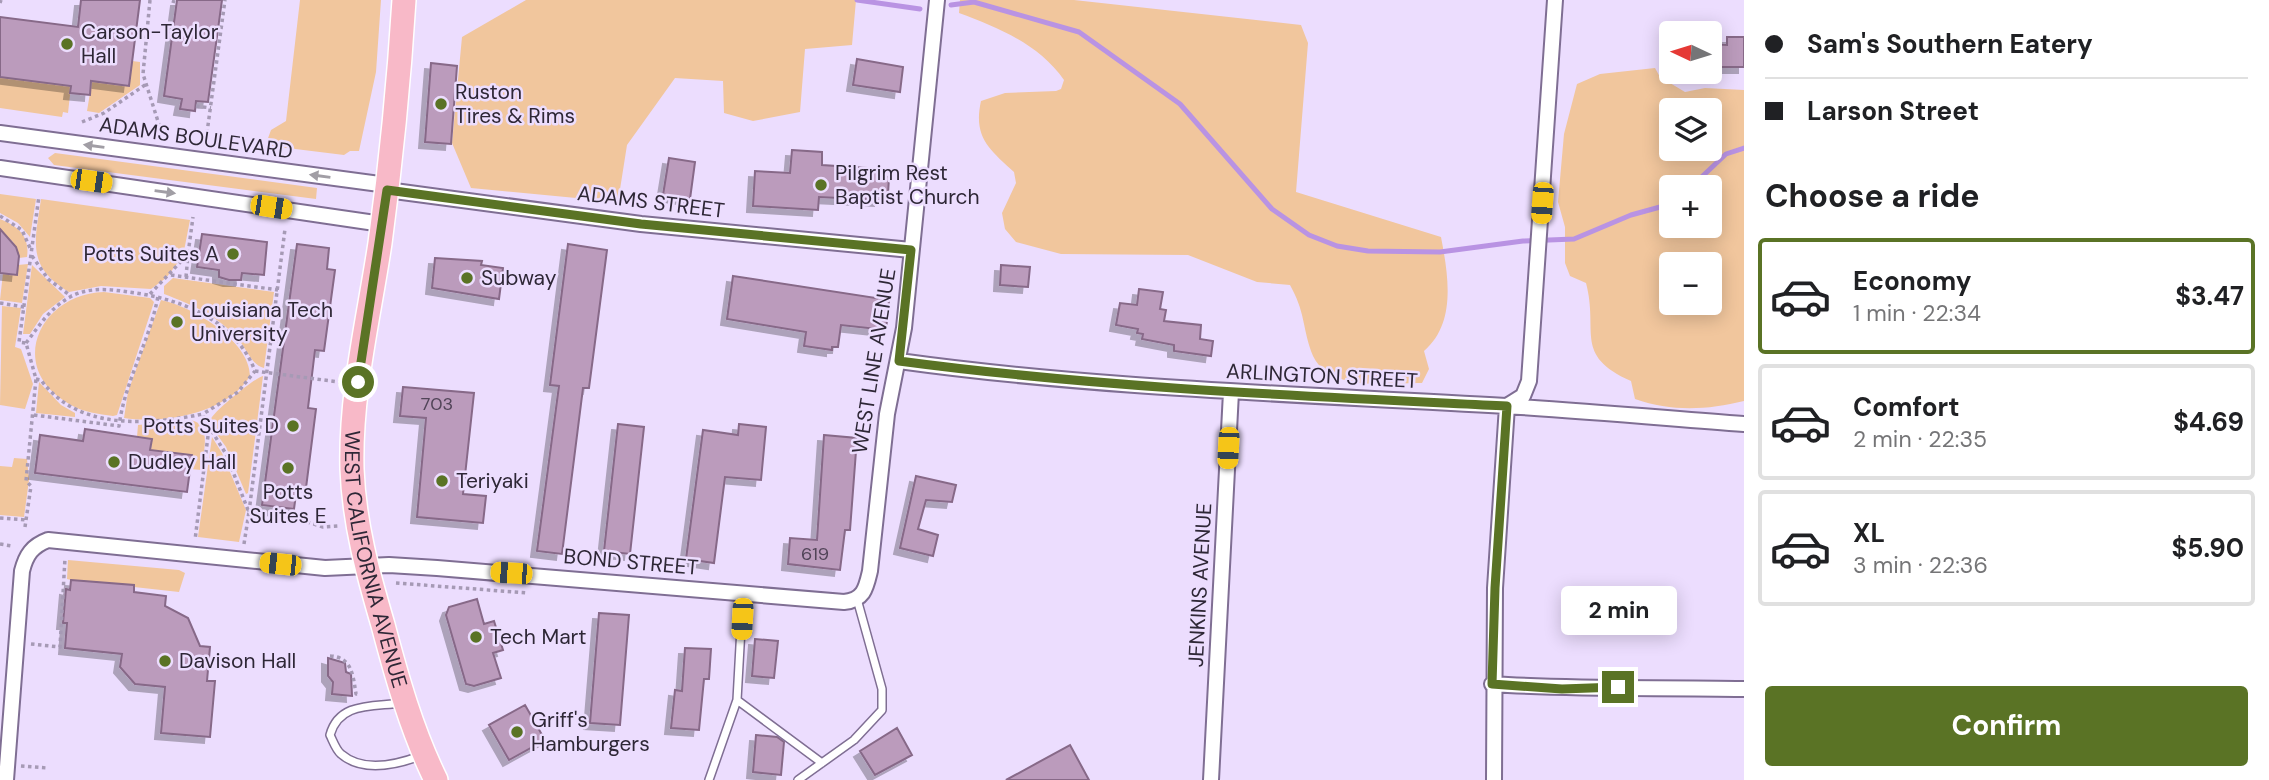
<!DOCTYPE html>
<html lang="en">
<head>
<meta charset="utf-8">
<style>
	:root { --surface:#fff; --page:#f6f6f6; --text:#202124; --muted:#757577; --line:#e0e0e0; --accent:#5a7325 }
	body { margin:0; font-family:"DM Sans",sans-serif; background:var(--page); color:var(--text); height:100vh; display:flex; flex-direction:column; font-size:26px; white-space:nowrap }
	* { box-sizing:border-box; margin:0 }
	p { font-size:23px; color:var(--muted) }
	.icon { flex:none; width:38px; height:38px; fill:none; stroke:currentColor; stroke-width:2; stroke-linecap:round; stroke-linejoin:round }
	.map { position:relative; flex:1; overflow:hidden }
	.details { display:flex; flex-direction:column; background:var(--surface); width:525px }
	.details>* { flex:none }
	.guide { display:grid; align-content:center; height:154px; padding:0 21px; background:var(--surface) }
	.needle { width:46px; rotate:274deg }
	.fabs { position:absolute; left:1659px; top:21px; display:grid; gap:14px }
	.fabs a { display:grid; place-items:center; width:63px; height:63px; border-radius:7px; background:var(--surface); box-shadow:0 4px 18px #0003; font-size:35px }
	.end { position:absolute; width:32px; height:32px; margin:-16px; border:9px solid #5a7325; background:#fff; box-shadow:0 0 0 4px #fff }
	.from { border-radius:50% }
	.bubble { position:absolute; height:49px; border-radius:7px; background:var(--surface); box-shadow:0 4px 18px #0003; font-size:23px; font-weight:700; line-height:49px; text-align:center }
	.car { position:absolute; width:21px; height:42px; margin:-21px -10px; border-radius:9px; box-shadow:0 0 5px 2px #0007; background:linear-gradient(#f5c518 24%,#345 0 40%,#f5c518 0 76%,#345 0 86%,#f5c518 0) }
	.guide b { display:flex; align-items:center; gap:24px; height:66px; font-size:26px }
	.guide b+b { border-top:2px solid var(--line) }
	.guide i { width:18px; height:18px; background:var(--text) }
	ul { padding:0; list-style:none }
	li { display:flex; align-items:center; gap:21px; height:116px; margin:0 14px 10px; padding:0 7px; border:4px solid var(--line); border-radius:7px }
	li div { flex:1 }
	li b { display:block; font-size:26px }
	li em { font-style:normal; font-weight:700 }
	li.active { border-color:var(--accent) }
	li>.icon { width:63px; height:63px; stroke-width:1.5 }
	h2 { padding:0 21px; font-size:32px; line-height:84px }
	.button { display:flex; gap:14px; margin-top:auto; padding:14px 21px }
	.button a { flex:1; height:80px; border-radius:7px; background:var(--accent); color:#fff; font-size:28px; font-weight:700; line-height:80px; text-align:center }
	main { display:flex; flex:1; min-height:0 }
	.map>svg:first-child { display:block }
	.green { fill:#f1c69d; fill-rule:evenodd }
	.lines { fill:none; stroke-linecap:round; stroke-linejoin:round }
	.stream { stroke:#b993e3; stroke-width:5 }
	.building { fill:#bb9bbc; stroke:#876988; stroke-width:2; filter:url(#shadow) }
	.lane-casing { stroke:#7f6e93; stroke-width:10 }
	.street-casing { stroke:#7f6e93; stroke-width:18 }
	.primary-casing { stroke:#fff; stroke-width:26 }
	.path { stroke:#a69ab5; stroke-width:3.5; stroke-dasharray:3.5 3.5; stroke-linecap:butt }
	.lane { stroke:#fff; stroke-width:7 }
	.street { stroke:#fff; stroke-width:14 }
	.primary { stroke:#f8b9c8; stroke-width:23 }
	.oneway { fill:#a19ea5 }
	.route { stroke:#5a7325; stroke-width:9 }
	.poi-dot { fill:#5a7325; stroke:#ecddfe; stroke-width:2.5 }
	.labels { text-anchor:middle; dominant-baseline:central; stroke-width:5; stroke-linejoin:round; paint-order:stroke }
	.number-label { font-size:18px; fill:#514458 }
	.poi-label { font-size:21px; fill:#2e2736; stroke:#ecddfe; text-anchor:start }
	.street-label { font-size:21px; fill:#2e2736; stroke:#ecddfe }
</style>
</head>
<body>
<main>
<div class="map">
<svg width="1744" height="780" viewBox="0 0 1744 780">
	<defs>
		<filter id="shadow"><feDropShadow dx="-6" dy="6" stdDeviation="0" flood-color="#0004"/></filter>
	</defs>
	<rect width="100%" height="100%" fill="#ecddfe"/>
	<path class="green" d="M300 0H381L376 72 359 151H350L344 155 271 146 267 141 271 130 286 121Z
		M526 0H856L852 45 805 49 800 112 753 121 724 113 723 81 675 78 627 145 618 202 471 188 452 143 462 37Z
		M960 0H1074L1301 25 1308 43 1296 192 1441 237C1448 274 1457 323 1424 351L1429 369 1422 383C1387 383 1325 393 1311 351 1302 324 1305 312 1290 285L1257 282 1188 255 1061 254 1016 242 1005 229 1002 213 1016 183 1014 172C989 149 973 137 981 101L1005 93 1056 91 1061 89 1064 80C1039 44 999 28 959 13Z
		M132 61 140 62V85L99 113 87 111 92 81Z
		M1655 68 1660 77 1685 92 1705 88 1744 90V401C1707 410 1672 412 1635 399L1631 381C1573 355 1599 332 1586 283L1570 276 1565 263V227L1558 202 1564 134 1577 84 1600 74ZM1671 110H1710V149H1671ZM1671 187H1710V226H1671ZM1671 264H1710V303H1671Z
		M0 77 71 86 68 113 63 112 62 117 0 108Z
		M55 153 317 188 316 199 54 165 48 158Z
		M0 194 36 199 30 237 18 223 0 213Z
		M41 199 190 220 183 256 166 278 151 289 101 286 69 292C26 266 35 242 41 199Z
		M0 219C18 226 30 236 27 257L19 258 13 242 0 231Z
		M28 264 22 303 0 300 3 273 17 275 18 265Z
		M32 265 65 297 43 314 30 334H23Z
		M173 278 274 292 264 368C252 365 247 350 239 340 218 316 193 305 164 294V286Z
		M104 292 150 298 154 302 117 415 113 416C99 414 83 412 71 405 5 370 38 294 104 292Z
		M161 300C191 306 250 340 250 376 227 414 163 424 124 418L128 392Z
		M2 306 21 308 15 347 21 349 33 384 25 409 0 405Z
		M263 376 248 493 246 494 226 447 213 429 211 419C214 411 256 377 263 376Z
		M39 382 61 405 75 413V417L36 413Z
		M190 420C213 423 203 454 201 470L190 469 191 455 151 450 152 439 137 437 138 425Z
		M212 437 222 453 246 510 239 542 198 537Z
		M14 458 27 459 29 480 24 517 0 515V466L12 467Z
		M68 560 179 570 185 573 179 592 71 580 67 579Z"/>
	<g class="lines">
		<path class="stream" d="M857 0 920 9
			M951 5 974 2 1079 32 1180 104 1272 209 1309 235 1337 246 1368 251 1440 252 1523 241 1574 239 1631 215 1671 204
			M1691 187 1726 154 1744 148"/>
	</g>
	<path class="building" d="M81 0H140L129 86 91 81 90 95 70 93 71 86 0 77V17L78 27Z
		M177 0H222L208 102 196 101 195 111 180 109 182 99 164 96Z
		M1727 37H1744V67H1710V44L1727 45Z
		M857 59 903 67 900 92 853 85Z
		M431 63 457 66 451 144 425 142Z
		M792 150 822 152V165L882 169V176L889 177 888 194H881L880 200 819 197 818 210 753 206 755 171 790 173Z
		M669 158 695 162 690 199 663 195Z
		M0 229 16 247 19 256 17 275 0 273Z
		M202 234 267 242 264 275 242 273 241 280H229L219 277V270L197 267Z
		M297 244 329 248 327 269 335 270 324 351 315 350 308 408 316 409 306 488 297 487 294 509 262 505Z
		M568 244 607 250 589 388H583L562 554 537 551 559 386 550 385Z
		M435 258 482 261 481 265 503 268 499 299 432 288Z
		M1001 265 1030 267 1028 287 1000 285Z
		M733 276 889 300 886 330 841 325 838 347H832V350L804 346 806 332 727 319Z
		M1139 289 1163 292 1160 309 1166 310 1164 321 1201 325 1200 339 1213 341 1211 356 1174 351V345L1142 339 1143 334 1137 333 1138 329 1116 325 1120 303 1137 305Z
		M403 387 474 393 463 494 486 496 483 523 417 517 426 418 400 416Z
		M618 424 644 427 630 554 604 551Z
		M739 424 766 427 761 480 725 477 714 563 686 559 703 430 738 435Z
		M85 429 152 439 150 450 192 455 187 492 35 473 40 435 83 441Z
		M824 435 857 438 850 530H845L840 570 788 564 790 538 817 540Z
		M916 476 956 485 952 502 926 500 918 529 938 535 933 556 900 548Z
		M71 580 134 585V592L166 596 165 606 188 618 200 646 210 647 207 681H215L210 737 161 733 165 687 135 684 120 667 122 654 65 648 67 623H63L66 589 70 590Z
		M477 599 484 624 494 621 503 650 493 653 501 678 474 686 466 684 446 615 449 607Z
		M599 613 629 615 620 725 590 723Z
		M755 639 778 641 774 678 752 676Z
		M685 648 711 649 709 679H704L699 730 671 728 675 690 682 691Z
		M328 658 345 663 346 672 351 674 352 696 332 694 333 682 328 676Z
		M525 705 545 740 509 760 489 725Z
		M897 728 912 755 875 775 860 751Z
		M756 735 777 737 784 742 781 775 753 772Z
		M1070 745 1089 780H1006Z"/>
	<g class="lines">
		<defs>
			<path id="lane" d="M737 700 822 763
				M401 703C372 707 339 702 330 735 333 741 336 750 341 754 363 773 396 765 420 756
				M709 780 737 700 743 592
				M798 780 854 740 882 710V689L857 599"/>
			<path id="street" d="M0 133 387 185
				M0 168 382 224
				M387 190 641 224 911 250
				M899 361C1101 389 1303 394 1506 406 1586 411 1665 418 1744 424
				M1492 684C1576 690 1660 687 1744 689
				M6 780 22 571C26 555 32 546 48 540L325 568 389 565 437 568 844 602C864 600 866 588 870 571L887 414 904 328 937 0
				M1211 780 1231 392
				M1494 780 1495 588 1507 406 1523 396 1529 381 1555 0"/>
			<g id="primary">
				<path id="s1" d="M404 0C399 81 391 162 380 243 369 317 350 393 352 469 354 523 368 574 383 625 397 678 412 731 436 780"/>
			</g>
		</defs>
		<use href="#lane" class="lane-casing"/>
		<use href="#street" class="street-casing"/>
		<use href="#primary" class="primary-casing"/>
		<path class="path" d="M150 0 143 74 162 134
			M0 3 1 0
			M173 3 174 0
			M196 106 211 108
			M82 122 104 113 145 85
			M206 140 225 0
			M0 216 22 230 30 248
			M32 256 48 279 71 296
			M171 275 278 290
			M186 277 188 255
			M150 294 188 254 193 217
			M0 303 24 307
			M26 343C40 325 49 309 70 297 88 287 109 289 128 292 179 298 235 319 255 371L238 392 203 414
			M255 371 339 382
			M36 379 41 380C78 431 148 425 203 414L208 436 195 540
			M34 415 119 426C125 380 150 341 158 296
			M208 425 226 454 248 510
			M249 512 285 229
			M0 518 26 520
			M25 527 31 486 26 481 36 379 26 343 19 342 39 196
			M0 544 12 546
			M244 544 249 512 298 519 323 527 338 526
			M396 583 528 593
			M31 644 60 647 65 558
			M330 656C352 657 353 675 356 694H358
			M21 766 47 768"/>
		<use href="#lane" class="lane"/>
		<use href="#street" class="street"/>
		<use href="#primary" class="primary"/>
	</g>
	<defs><path id="oneway-solid" d="M-6-.8H1V-3.2L6.5 0L1 3.2V.8H-6Z" transform="scale(1.75)"/></defs>
	<g class="oneway">
		<use href="#oneway-solid" transform="translate(94 146) rotate(-172)"/>
		<use href="#oneway-solid" transform="translate(320 176) rotate(-172)"/>
		<use href="#oneway-solid" transform="translate(165 192) rotate(8)"/>
	</g>
	<g class="lines">
		<path class="route" d="M358 382 387 190 641 224 911 250 899 361C1101 388 1304 396 1507 406L1495 588 1492 684 1562 689 1618 687"/>
	</g>
	<g class="poi-dot">
		<circle cx="67" cy="44" r="7"/>
		<circle cx="441" cy="104" r="7"/>
		<circle cx="821" cy="185" r="7"/>
		<circle cx="233" cy="254" r="7"/>
		<circle cx="467" cy="278" r="7"/>
		<circle cx="177" cy="322" r="7"/>
		<circle cx="293" cy="426" r="7"/>
		<circle cx="114" cy="462" r="7"/>
		<circle cx="288" cy="468" r="7"/>
		<circle cx="442" cy="481" r="7"/>
		<circle cx="476" cy="637" r="7"/>
		<circle cx="165" cy="661" r="7"/>
		<circle cx="517" cy="732" r="7"/>
	</g>
	<g class="labels">
		<g class="number-label">
			<text x="437" y="404">703</text>
			<text x="815" y="554">619</text>
		</g>
		<g class="poi-label">
			<text x="81" y="32">Carson-Taylor<tspan x="81" dy="24">Hall</tspan></text>
			<text x="455" y="92">Ruston<tspan x="455" dy="24">Tires &amp; Rims</tspan></text>
			<text x="835" y="173">Pilgrim Rest<tspan x="835" dy="24">Baptist Church</tspan></text>
			<text x="219" y="254" text-anchor="end">Potts Suites A</text>
			<text x="481" y="278">Subway</text>
			<text x="191" y="310">Louisiana Tech<tspan x="191" dy="24">University</tspan></text>
			<text x="279" y="426" text-anchor="end">Potts Suites D</text>
			<text x="128" y="462">Dudley Hall</text>
			<text x="456" y="481">Teriyaki</text>
			<text x="288" y="492" text-anchor="middle">Potts<tspan x="288" dy="24">Suites E</tspan></text>
			<text x="490" y="637">Tech Mart</text>
			<text x="179" y="661">Davison Hall</text>
			<text x="531" y="720">Griff's<tspan x="531" dy="24">Hamburgers</tspan></text>
		</g>
		<g class="street-label">
			<text transform="translate(196 138) rotate(8)">ADAMS BOULEVARD</text>
			<text transform="translate(651 202) rotate(7)">ADAMS STREET</text>
			<text transform="translate(874 361) rotate(-81)">WEST LINE AVENUE</text>
			<text transform="translate(1322 376) rotate(3)">ARLINGTON STREET</text>
			<text stroke="none"><textPath href="#s1" startOffset="565">WEST CALIFORNIA AVENUE</textPath></text>
			<text transform="translate(631 562) rotate(5)">BOND STREET</text>
			<text transform="translate(1200 585) rotate(-87)">JENKINS AVENUE</text>
		</g>
	</g>
</svg>
<div class="fabs">
<a><svg class="needle" viewBox="-14 -14 28 28"><path d="M0-13l5 13h-10z" fill="#e53935"/><path d="M0 13l5-13h-10z" fill="#757577"/></svg></a>
<a><svg class="icon" aria-label="layers" viewBox="0 0 24 24"><path d="M12 4l9 5-9 5-9-5zM3 14l9 5 9-5"/></svg></a>
<a>+</a>
<a>−</a>
</div>
<i class="end from" style="left:358px;top:382px"></i>
<i class="end" style="left:1618px;top:687px"></i>
<div class="bubble" style="left:1561px;top:586px;width:116px">2 min</div>
<i class="car" style="left:91px;top:181px;rotate:98deg"></i>
<i class="car" style="left:1542px;top:203px;rotate:184deg"></i>
<i class="car" style="left:271px;top:207px;rotate:99deg"></i>
<i class="car" style="left:1228px;top:448px;rotate:183deg"></i>
<i class="car" style="left:280px;top:564px;rotate:276deg"></i>
<i class="car" style="left:511px;top:573px;rotate:274deg"></i>
<i class="car" style="left:742px;top:619px;rotate:183deg"></i>
</div>
<section class="details">
<div class="guide">
<b><i class="from"></i>Sam's Southern Eatery</b>
<b><i></i>Larson Street</b>
</div>
<h2>Choose a ride</h2>
<ul>
<li class="active"><svg class="icon" aria-label="car" viewBox="0 0 24 24"><path d="M5 17H2v-5l4-1 3-4h7l3 4 3 1v5h-3M9 17h6M6 11h13"/><circle cx="7" cy="17" r="2"/><circle cx="17" cy="17" r="2"/></svg><div><b>Economy</b><p>1 min · 22:34</p></div><em>$3.47</em></li>
<li><svg class="icon" aria-label="car" viewBox="0 0 24 24"><path d="M5 17H2v-5l4-1 3-4h7l3 4 3 1v5h-3M9 17h6M6 11h13"/><circle cx="7" cy="17" r="2"/><circle cx="17" cy="17" r="2"/></svg><div><b>Comfort</b><p>2 min · 22:35</p></div><em>$4.69</em></li>
<li><svg class="icon" aria-label="car" viewBox="0 0 24 24"><path d="M5 17H2v-5l4-1 3-4h7l3 4 3 1v5h-3M9 17h6M6 11h13"/><circle cx="7" cy="17" r="2"/><circle cx="17" cy="17" r="2"/></svg><div><b>XL</b><p>3 min · 22:36</p></div><em>$5.90</em></li>
</ul>
<div class="button"><a>Confirm</a></div>
</section>
</main>
</body>
</html>
